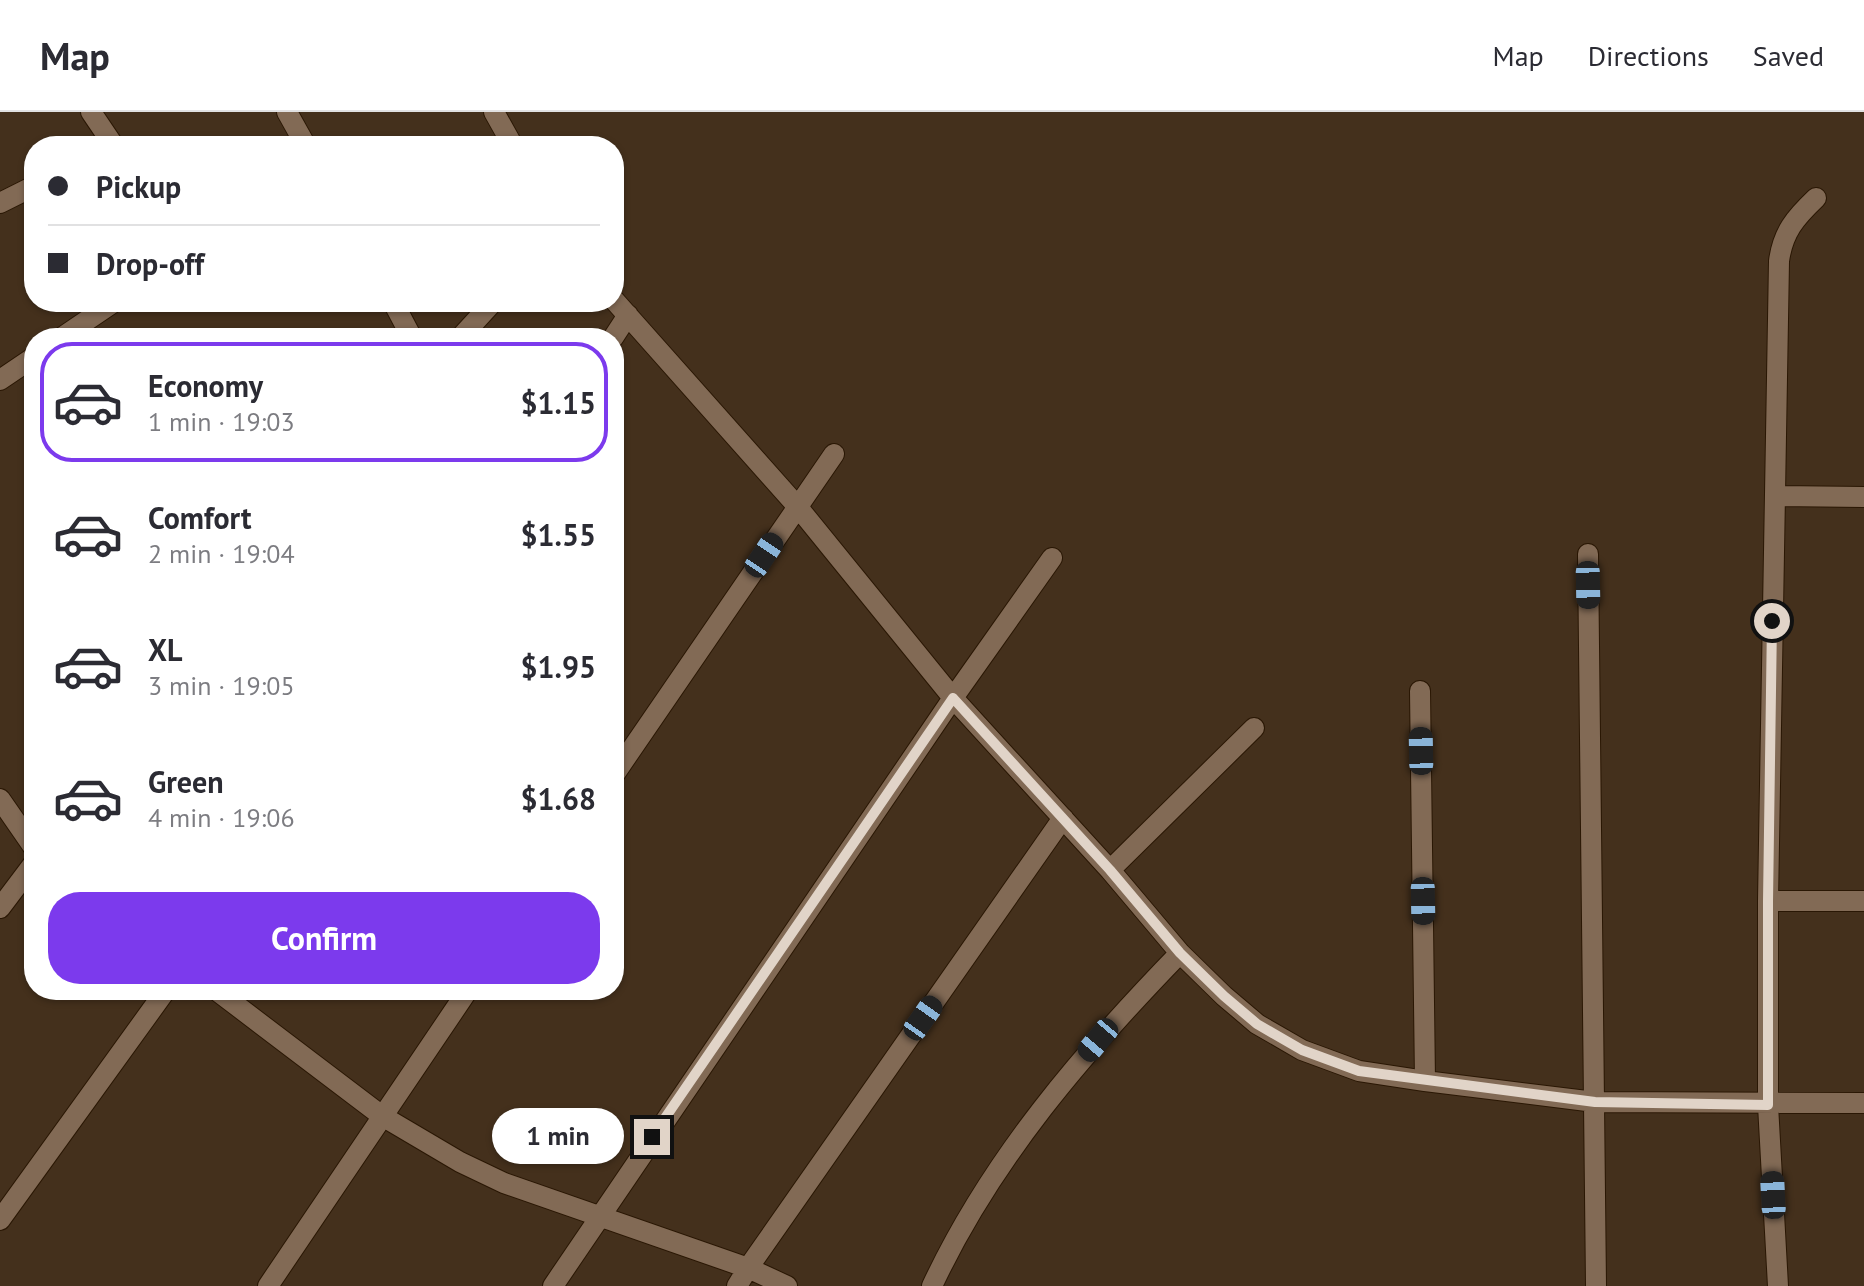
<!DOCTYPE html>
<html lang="en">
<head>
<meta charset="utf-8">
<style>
	:root { --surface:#fff; --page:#f2f2f3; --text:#2b2b33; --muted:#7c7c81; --line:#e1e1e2; --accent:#7c3aed }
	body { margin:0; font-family:"PT Sans",sans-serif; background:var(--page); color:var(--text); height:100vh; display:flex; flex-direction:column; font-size:30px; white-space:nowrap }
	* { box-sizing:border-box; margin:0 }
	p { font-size:26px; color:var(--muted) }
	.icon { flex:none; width:44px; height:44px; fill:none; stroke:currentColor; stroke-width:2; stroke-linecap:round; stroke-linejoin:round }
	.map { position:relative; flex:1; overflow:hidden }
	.panel { position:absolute; left:24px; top:216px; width:600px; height:672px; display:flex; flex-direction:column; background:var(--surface); border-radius:32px; box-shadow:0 2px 6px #0004 }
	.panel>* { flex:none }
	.top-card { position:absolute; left:24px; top:24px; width:600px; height:176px; border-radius:32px; box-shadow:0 2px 6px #0004; display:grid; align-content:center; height:176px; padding:0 24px; background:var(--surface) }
	.end { position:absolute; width:36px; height:36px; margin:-18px; border:10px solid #e1d4c8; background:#111; box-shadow:0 0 0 4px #111 }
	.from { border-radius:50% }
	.bubble { position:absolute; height:56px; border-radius:28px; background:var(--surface); box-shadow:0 2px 6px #0004; font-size:26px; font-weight:700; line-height:56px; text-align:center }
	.car { position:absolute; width:24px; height:48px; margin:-24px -12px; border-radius:10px; box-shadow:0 0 6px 2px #0007; background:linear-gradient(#222 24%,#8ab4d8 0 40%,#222 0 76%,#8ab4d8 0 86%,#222 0) }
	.top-card b { display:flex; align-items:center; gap:28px; height:76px; font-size:30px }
	.top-card b+b { border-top:2px solid var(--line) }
	.top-card i { width:20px; height:20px; background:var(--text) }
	ul { padding:14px 0 0; list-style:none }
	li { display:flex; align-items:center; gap:24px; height:120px; margin:0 16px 12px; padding:0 8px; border:4px solid transparent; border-radius:32px }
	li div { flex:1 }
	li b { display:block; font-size:30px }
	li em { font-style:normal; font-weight:700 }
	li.on { border-color:var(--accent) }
	li>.icon { width:72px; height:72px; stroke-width:1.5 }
	.primary-button { display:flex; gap:16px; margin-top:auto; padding:16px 24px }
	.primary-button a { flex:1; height:92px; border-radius:32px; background:var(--accent); color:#fff; font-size:32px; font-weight:700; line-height:92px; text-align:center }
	header { display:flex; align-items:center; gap:48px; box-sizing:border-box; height:112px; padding:0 40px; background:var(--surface); border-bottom:2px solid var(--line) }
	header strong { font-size:38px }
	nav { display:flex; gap:44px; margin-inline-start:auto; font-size:28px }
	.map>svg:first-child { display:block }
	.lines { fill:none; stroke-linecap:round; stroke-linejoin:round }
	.minor-casing { stroke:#2a1704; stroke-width:22 }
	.minor { stroke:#826a55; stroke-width:20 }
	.route { stroke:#e1d4c8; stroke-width:10 }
</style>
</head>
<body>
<header>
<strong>Map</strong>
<nav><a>Map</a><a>Directions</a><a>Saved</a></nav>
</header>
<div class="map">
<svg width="1864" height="1174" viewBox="0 0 1864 1174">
	<rect width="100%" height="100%" fill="#44301c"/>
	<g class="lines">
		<defs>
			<path id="minor" d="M91 0 114 34
				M287 0 306 34
				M494 0 513 34
				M0 91 34 74
				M614 188 797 394 953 586 1110 758 1180 841 1224 884 1257 912 1302 938 1359 959 1425 969 1595 990 1864 991
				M393 190 412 226
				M61 226 114 190
				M460 226 493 190
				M613 226 628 203
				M0 268 34 245
				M1775 384 1864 385
				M1588 442 1596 1174
				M1420 579 1425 969
				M614 663 834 342
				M0 687 34 736
				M1110 758 1254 616
				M1768 789H1864
				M0 796 34 751
				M216 878 382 1004 460 1050 504 1071 748 1156 1063 706
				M0 1108 166 878
				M268 1174 468 878
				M553 1174 953 586 1052 446
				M737 1174 748 1156 787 1174
				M932 1174C992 1046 1083 941 1180 841
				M1778 1174 1768 993V789L1779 149C1783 120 1795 106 1816 86"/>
		</defs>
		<use href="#minor" class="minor-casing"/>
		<use href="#minor" class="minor"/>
	</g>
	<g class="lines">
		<path class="route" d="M652 1025 953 586 1110 758 1180 841 1224 884 1257 912 1302 938 1359 959 1595 990 1768 993V789L1772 509"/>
	</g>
</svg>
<i class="end from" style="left:1772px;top:509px"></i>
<i class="end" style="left:652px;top:1025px"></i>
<div class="bubble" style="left:492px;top:996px;width:132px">1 min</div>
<i class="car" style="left:764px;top:443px;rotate:34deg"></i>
<i class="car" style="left:1588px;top:473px;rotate:179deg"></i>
<i class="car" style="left:1421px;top:639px;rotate:359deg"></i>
<i class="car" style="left:1423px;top:789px;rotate:179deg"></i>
<i class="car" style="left:923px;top:906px;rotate:35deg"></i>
<i class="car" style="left:1098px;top:928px;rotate:220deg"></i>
<i class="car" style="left:1773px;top:1083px;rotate:357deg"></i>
<div class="top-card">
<b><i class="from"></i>Pickup</b>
<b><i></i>Drop-off</b>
</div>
<section class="panel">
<ul>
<li class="on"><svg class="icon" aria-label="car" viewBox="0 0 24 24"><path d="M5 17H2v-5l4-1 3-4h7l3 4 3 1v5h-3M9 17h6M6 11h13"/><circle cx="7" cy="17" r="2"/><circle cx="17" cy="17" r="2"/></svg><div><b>Economy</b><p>1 min · 19:03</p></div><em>$1.15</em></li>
<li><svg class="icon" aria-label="car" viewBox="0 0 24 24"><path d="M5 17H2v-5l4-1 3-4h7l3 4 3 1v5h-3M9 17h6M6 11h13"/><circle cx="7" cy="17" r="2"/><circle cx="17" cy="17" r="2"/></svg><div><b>Comfort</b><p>2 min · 19:04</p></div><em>$1.55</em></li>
<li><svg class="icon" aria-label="car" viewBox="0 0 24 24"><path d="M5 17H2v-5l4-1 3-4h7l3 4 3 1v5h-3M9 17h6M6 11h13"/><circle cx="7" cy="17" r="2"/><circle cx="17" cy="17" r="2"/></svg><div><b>XL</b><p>3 min · 19:05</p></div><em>$1.95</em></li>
<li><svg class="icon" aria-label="car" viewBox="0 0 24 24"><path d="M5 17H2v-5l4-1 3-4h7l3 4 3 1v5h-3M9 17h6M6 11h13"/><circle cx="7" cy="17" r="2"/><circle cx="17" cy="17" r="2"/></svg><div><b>Green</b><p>4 min · 19:06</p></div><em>$1.68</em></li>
</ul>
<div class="primary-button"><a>Confirm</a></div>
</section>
</div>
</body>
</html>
